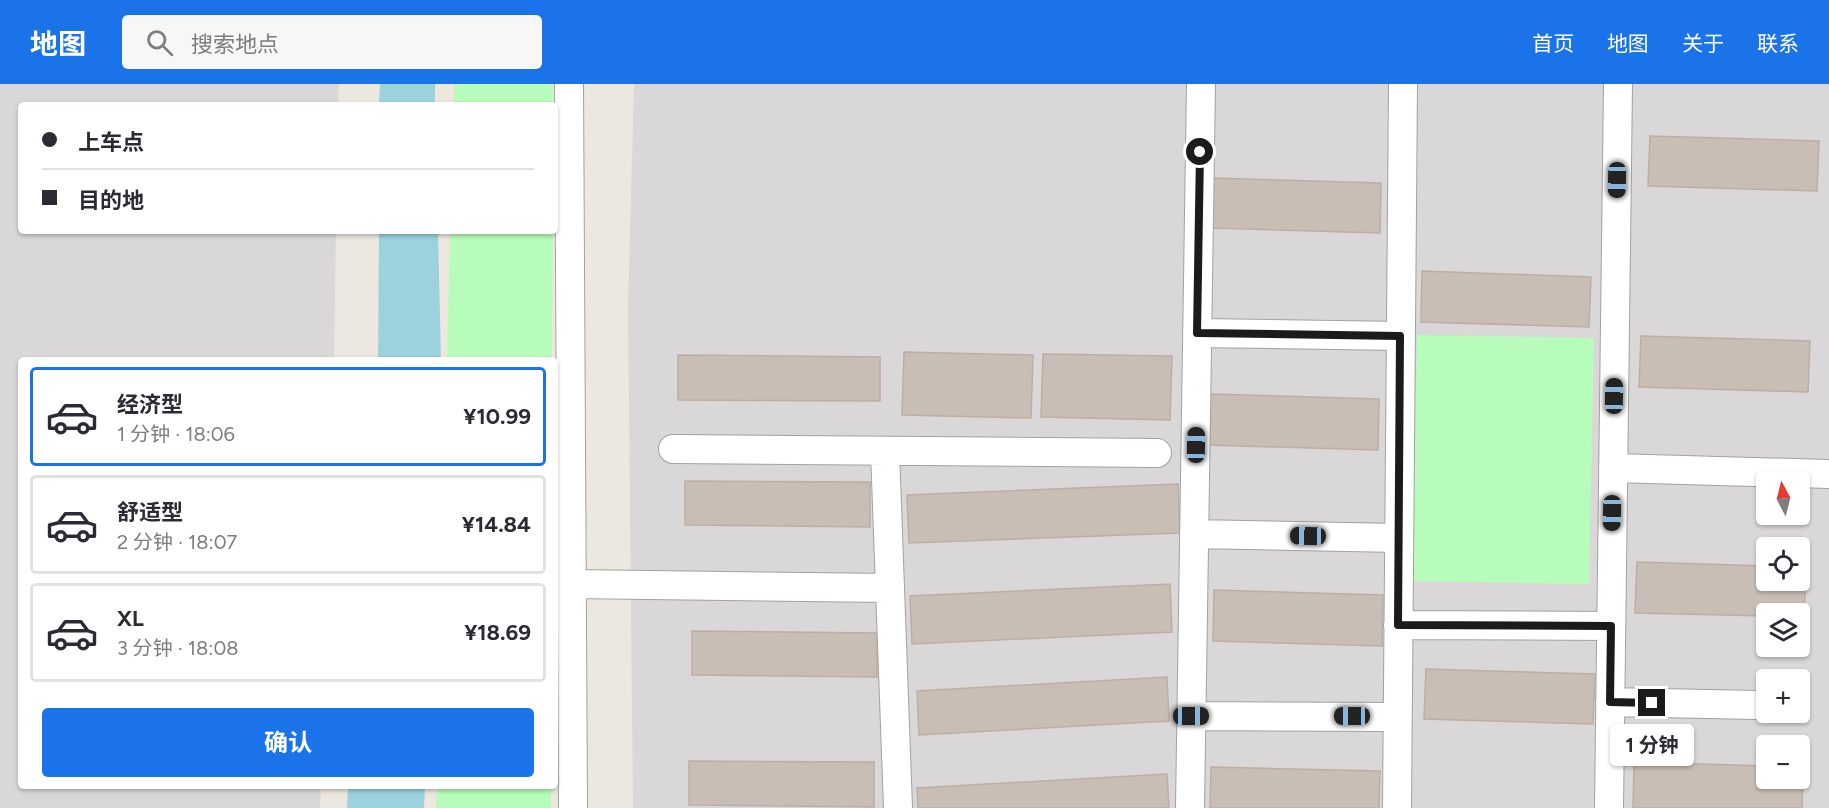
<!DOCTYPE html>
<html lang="zh">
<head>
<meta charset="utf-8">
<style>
	:root { --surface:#fff; --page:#f7f7f7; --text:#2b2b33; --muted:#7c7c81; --line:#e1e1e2; --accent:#1a73e8 }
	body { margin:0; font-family:Figtree,"Noto Sans SC",sans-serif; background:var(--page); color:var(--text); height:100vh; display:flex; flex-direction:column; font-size:22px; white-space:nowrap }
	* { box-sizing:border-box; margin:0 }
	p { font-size:20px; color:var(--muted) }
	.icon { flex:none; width:33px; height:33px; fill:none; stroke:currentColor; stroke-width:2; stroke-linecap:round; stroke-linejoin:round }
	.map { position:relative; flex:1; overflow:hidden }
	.drawer { position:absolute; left:18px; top:273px; width:540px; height:432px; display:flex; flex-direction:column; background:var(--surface); border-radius:6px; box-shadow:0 2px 4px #0004 }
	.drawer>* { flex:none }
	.hud { position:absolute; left:18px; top:18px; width:540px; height:132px; border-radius:6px; box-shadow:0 2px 4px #0004; display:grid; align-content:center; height:132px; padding:0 24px; background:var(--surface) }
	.needle { width:39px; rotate:353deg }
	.buttons { position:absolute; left:1756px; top:387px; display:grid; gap:12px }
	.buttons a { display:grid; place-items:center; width:54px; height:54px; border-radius:6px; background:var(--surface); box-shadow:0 2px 4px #0004; font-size:30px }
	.end { position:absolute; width:27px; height:27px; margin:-14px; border:8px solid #1b1b1b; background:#fff; box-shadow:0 0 0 3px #fff }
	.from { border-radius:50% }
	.bubble { position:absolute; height:42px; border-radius:6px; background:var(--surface); box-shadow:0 2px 4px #0004; font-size:20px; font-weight:700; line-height:42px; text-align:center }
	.car { position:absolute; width:18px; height:36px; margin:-18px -9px; border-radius:8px; box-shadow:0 0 4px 2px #0007; background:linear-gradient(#222 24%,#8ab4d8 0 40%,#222 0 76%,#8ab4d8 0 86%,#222 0) }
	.hud b { display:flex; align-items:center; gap:21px; height:57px; font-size:22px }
	.hud b+b { border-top:2px solid var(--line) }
	.hud i { width:15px; height:15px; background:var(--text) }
	ul { padding:10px 0 0; list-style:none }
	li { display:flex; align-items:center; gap:18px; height:99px; margin:0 12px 9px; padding:0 12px; border:3px solid var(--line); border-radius:6px }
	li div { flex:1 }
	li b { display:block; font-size:22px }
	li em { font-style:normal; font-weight:700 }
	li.on { border-color:var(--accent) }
	li>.icon { width:54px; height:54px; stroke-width:1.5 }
	.cta { display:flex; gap:12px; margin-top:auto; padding:12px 24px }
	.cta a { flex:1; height:69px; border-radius:6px; background:var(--accent); color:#fff; font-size:24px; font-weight:700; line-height:69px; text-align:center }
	header { display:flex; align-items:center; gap:36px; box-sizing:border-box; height:84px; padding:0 30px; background:var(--accent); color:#fff }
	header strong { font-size:28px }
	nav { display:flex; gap:33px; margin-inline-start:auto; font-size:21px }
	.search { width:420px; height:54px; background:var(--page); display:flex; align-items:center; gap:15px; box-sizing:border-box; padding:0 21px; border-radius:6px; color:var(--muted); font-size:22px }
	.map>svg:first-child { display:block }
	.residential { fill:#d9d7d7; fill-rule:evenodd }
	.park { fill:#b7fcba }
	.water { fill:#9cd1de }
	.building { fill:#c9beb5; stroke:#bfada1; stroke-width:1.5 }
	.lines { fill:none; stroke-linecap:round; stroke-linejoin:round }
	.minor-casing { stroke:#a2a2a2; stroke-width:30 }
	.minor { stroke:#fff; stroke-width:28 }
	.route { stroke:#1b1b1b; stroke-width:8 }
</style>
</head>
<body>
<header>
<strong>地图</strong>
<div class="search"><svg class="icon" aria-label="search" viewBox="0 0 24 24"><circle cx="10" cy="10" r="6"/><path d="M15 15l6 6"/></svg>搜索地点</div>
<nav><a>首页</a><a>地图</a><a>关于</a><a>联系</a></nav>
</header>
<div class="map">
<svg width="1829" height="724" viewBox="0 0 1829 724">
	<rect width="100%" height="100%" fill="#ede8df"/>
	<path class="residential" d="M0 0H339L338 21H21V147H336L334 276H21V702H321L320 724H0Z
		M634 0H1829V724H633L628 224ZM1767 398H1800V430H1767ZM1767 464H1800V496H1767ZM1767 530H1800V562H1767ZM1767 596H1800V628H1767ZM1767 662H1800V694H1767Z"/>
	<path class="park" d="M454 0H553V21H454Z
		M450 147H553L552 276H447Z
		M1417 251 1594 254 1589 500 1412 497Z
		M437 702H551V724H436Z"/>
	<path class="water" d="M380 0H435V21H379Z
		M379 147H438L441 276H378Z
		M348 702H425L424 724H347Z"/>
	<path class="building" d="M1650 52 1819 57 1817 107 1648 102Z
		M1212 94 1381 99 1380 149 1211 144Z
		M1422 187 1591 193 1589 243 1421 238Z
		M1641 252 1810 257 1808 308 1639 303Z
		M904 268 1033 271 1031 334 902 331Z
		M1043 270 1172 272 1170 336 1041 333Z
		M678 271 880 273V317L678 316Z
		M1210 310 1379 315 1378 366 1208 361Z
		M685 397 870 398V443L685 441Z
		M1178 400 1180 449 909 459 907 411Z
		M1637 478 1767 482V496H1800V483H1806L1804 533H1800V530H1767V532L1635 529Z
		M1170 500 1172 548 912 560 910 512Z
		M1214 506 1383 511 1382 562 1213 557Z
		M692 547 877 549V593L692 591Z
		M1426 585 1595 590 1593 640 1424 635Z
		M1167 593 1169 637 919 651 917 607Z
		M689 677 874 678V723L689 721Z
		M1634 678 1767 682V694H1800V683H1803L1802 724H1633Z
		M1211 683 1380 687 1379 724H1210Z
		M1167 690 1169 724H918L917 704Z"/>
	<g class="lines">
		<defs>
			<path id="minor" d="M569 0 573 724
				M1197 249 1400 252
				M673 365 1157 369
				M885 367 898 724
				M1613 384 1829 390
				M1194 450 1399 454
				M572 500 889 504
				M1398 541 1611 542
				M1610 618 1757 621
				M1191 632 1397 633
				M1190 724 1201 0
				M1397 724 1403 0
				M1609 724 1618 0"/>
		</defs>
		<use href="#minor" class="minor-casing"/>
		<use href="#minor" class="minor"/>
	</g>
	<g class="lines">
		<path class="route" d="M1200 68 1197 249 1400 252 1398 541 1611 542 1610 618 1652 619"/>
	</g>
</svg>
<div class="buttons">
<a><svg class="needle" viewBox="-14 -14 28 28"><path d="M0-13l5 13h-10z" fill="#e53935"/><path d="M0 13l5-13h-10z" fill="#7c7c81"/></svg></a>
<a><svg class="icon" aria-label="locate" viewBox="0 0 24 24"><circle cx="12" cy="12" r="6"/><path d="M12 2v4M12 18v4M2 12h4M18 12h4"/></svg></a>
<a><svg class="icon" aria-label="layers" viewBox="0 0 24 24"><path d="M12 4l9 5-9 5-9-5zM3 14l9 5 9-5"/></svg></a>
<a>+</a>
<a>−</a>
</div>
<i class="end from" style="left:1200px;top:68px"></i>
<i class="end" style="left:1652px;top:619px"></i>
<div class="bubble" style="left:1610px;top:640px;width:84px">1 分钟</div>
<i class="car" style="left:1617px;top:96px;rotate:181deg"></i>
<i class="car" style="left:1614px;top:312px;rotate:1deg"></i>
<i class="car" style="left:1196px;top:361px;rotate:1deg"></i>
<i class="car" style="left:1612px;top:429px;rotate:181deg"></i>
<i class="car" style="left:1308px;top:452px;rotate:271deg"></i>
<i class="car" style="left:1191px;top:632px;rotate:90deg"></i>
<i class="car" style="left:1352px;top:632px;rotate:270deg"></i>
<div class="hud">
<b><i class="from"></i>上车点</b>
<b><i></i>目的地</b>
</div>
<section class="drawer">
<ul>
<li class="on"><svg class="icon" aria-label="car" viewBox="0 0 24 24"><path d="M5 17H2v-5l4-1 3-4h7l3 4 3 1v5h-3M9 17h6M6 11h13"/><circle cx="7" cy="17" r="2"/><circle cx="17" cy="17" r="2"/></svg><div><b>经济型</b><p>1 分钟 · 18:06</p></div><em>¥10.99</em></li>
<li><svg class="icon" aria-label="car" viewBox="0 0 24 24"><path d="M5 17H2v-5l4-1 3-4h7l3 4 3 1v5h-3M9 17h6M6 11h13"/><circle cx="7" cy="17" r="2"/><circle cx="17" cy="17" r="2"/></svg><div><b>舒适型</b><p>2 分钟 · 18:07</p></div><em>¥14.84</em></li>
<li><svg class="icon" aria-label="car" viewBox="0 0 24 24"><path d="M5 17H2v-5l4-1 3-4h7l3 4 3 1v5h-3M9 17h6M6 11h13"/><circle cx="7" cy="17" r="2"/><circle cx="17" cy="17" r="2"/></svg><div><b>XL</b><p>3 分钟 · 18:08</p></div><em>¥18.69</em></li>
</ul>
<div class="cta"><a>确认</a></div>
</section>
</div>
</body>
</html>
